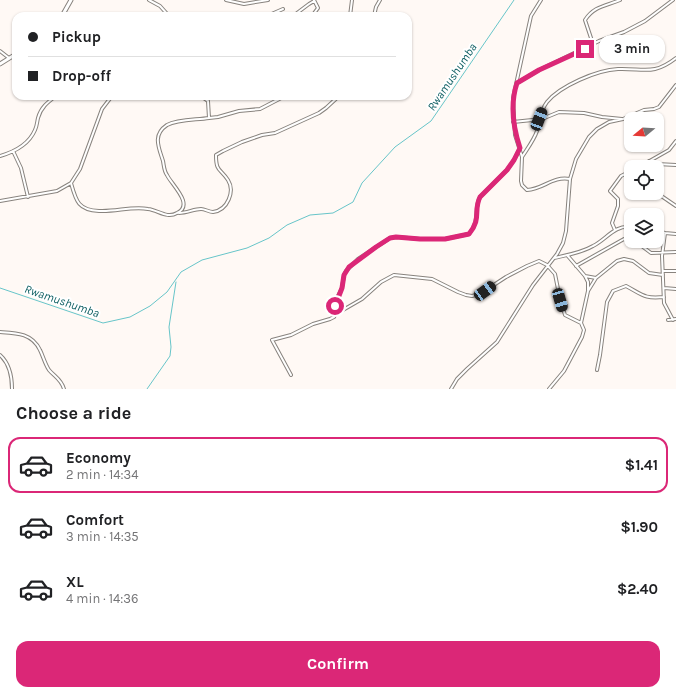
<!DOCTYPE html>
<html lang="en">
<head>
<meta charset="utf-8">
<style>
	:root { --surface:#fff; --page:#f2f2f2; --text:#202124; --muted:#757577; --line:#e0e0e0; --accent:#db2777 }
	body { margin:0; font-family:Karla,sans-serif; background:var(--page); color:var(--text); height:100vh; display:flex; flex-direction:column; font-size:15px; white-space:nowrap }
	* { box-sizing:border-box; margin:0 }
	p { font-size:13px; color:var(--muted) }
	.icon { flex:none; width:22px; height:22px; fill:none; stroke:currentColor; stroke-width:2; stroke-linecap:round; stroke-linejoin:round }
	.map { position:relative; height:389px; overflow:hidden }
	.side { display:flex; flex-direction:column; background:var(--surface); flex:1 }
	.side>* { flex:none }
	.guide { position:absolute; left:12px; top:12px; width:400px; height:88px; border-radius:12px; box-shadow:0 1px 3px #0004; display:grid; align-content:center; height:88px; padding:0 16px; background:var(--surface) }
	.needle { width:26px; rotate:252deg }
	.buttons { position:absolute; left:624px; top:112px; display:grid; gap:8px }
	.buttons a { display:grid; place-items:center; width:40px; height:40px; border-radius:8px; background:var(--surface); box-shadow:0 1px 3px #0004; font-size:20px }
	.end { position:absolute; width:18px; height:18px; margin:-9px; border:5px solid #db2777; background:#fff; box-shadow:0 0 0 2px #fff }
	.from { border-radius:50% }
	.bubble { position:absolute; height:28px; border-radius:12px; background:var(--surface); box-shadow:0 1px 3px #0004; font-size:13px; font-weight:700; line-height:28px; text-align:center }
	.car { position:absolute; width:12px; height:24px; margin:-12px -6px; border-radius:5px; box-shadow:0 0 3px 1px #0007; background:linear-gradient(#222 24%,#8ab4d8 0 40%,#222 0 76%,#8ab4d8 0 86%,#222 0) }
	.guide b { display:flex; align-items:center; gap:14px; height:38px; font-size:15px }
	.guide b+b { border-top:1px solid var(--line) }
	.guide i { width:10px; height:10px; background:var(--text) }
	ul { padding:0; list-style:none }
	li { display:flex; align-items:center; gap:12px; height:56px; margin:0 8px 6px; padding:0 8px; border:2px solid transparent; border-radius:12px }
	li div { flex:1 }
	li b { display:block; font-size:15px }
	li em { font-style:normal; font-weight:700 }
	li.on { border-color:var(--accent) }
	li>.icon { width:36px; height:36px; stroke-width:1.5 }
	h2 { padding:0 16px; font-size:18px; line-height:48px }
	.cta { display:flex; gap:8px; margin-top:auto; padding:8px 16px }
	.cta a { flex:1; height:46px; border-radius:12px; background:var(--accent); color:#fff; font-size:16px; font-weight:700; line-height:46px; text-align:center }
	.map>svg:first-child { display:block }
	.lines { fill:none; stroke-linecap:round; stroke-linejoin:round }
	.stream { stroke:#67c5c9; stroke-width:1 }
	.street-casing { stroke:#88837e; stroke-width:4 }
	.secondary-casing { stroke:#88837e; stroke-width:5 }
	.street { stroke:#fff; stroke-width:2 }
	.secondary { stroke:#fff; stroke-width:3 }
	.route { stroke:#db2777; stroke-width:5 }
	.labels { text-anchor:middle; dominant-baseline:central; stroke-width:4; stroke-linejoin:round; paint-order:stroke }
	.water-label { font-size:12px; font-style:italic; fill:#126165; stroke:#fff }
</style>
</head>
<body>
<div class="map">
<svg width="676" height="389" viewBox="0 0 676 389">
	<rect width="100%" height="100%" fill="#fff9f5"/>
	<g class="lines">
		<path class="stream" d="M0 288 103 323 130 317 150 306 167 292 181 272 202 260 247 248 269 238 287 225 310 215 333 213 353 202 362 183 395 147 431 121 514 0
			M147 389 170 356 171 347 169 327 176 282"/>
		<defs>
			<path id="street" d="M149 0 160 6 169 16
				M226 0 244 4 268 0
				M541 0 531 16 513 98 515 135 522 157 521 181 522 185 527 190C544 189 552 176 570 179
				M267 16 283 9
				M293 16 309 4 314 1
				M312 16 318 8 314 0
				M350 16 352 0
				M374 16 376 7 380 0
				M593 44 585 20C594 6 606 6 620 0
				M0 51 9 58
				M517 83 539 70 599 41 624 32 645 21 673 0
				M201 96 208 101 209 118 218 117 239 111 260 109 285 96
				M513 122 542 119 559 112 584 113 602 117 622 119
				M13 151 21 168 28 197
				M0 156C14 152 29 144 35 130 37 126 37 122 38 118 41 107 48 102 56 96
				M522 157C527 149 534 140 537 131 540 121 540 111 547 102 560 86 597 70 618 69 644 68 653 76 676 58
				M649 161 657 164 676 165
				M639 167 669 150 676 141
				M71 183C76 201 78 210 99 211 116 212 132 206 148 209 158 210 167 219 177 213 195 205 171 184 167 175 164 171 164 166 163 161 159 148 152 135 167 125 178 119 196 120 209 118
				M657 193 676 206
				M0 201 57 191 71 183 80 169 102 109 112 96
				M179 213C187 213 194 209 201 209 205 209 209 212 213 212 228 210 235 191 228 180 220 168 216 172 216 155L223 151 242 142 262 135 275 133 319 113 326 108 339 96
				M615 230 612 223 618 206V199L610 191 621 176 631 171
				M657 230 665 233 676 234
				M665 233 662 256 664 303 673 320
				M635 241 651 253 676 252
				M567 255 585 276 596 278
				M554 258C567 255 581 253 593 246 607 239 614 225 631 227
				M576 266 624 239 631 240
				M663 271H676
				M585 276 588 282V290
				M664 288 676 289
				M336 314 362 299 381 282 394 275 432 279 458 292 466 295 472 296 480 294 506 277 527 266 539 261 547 265 555 274 560 299 565 315 581 323 584 330 582 337 564 371 549 389
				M668 320 676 319
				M581 323 588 291 596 278 617 261 624 259 633 261 649 273 663 275
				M0 332C16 333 32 333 40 350 43 356 45 364 49 370 55 377 61 379 64 389
				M0 355C10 364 12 376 12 389
				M597 370 600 355 607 302 613 291 626 286C643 295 644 299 664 297
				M291 375 272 340 291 335 313 324 330 319 334 317 336 313 335 302 342 288 344 275 346 271 358 259 390 238 397 237 420 239H445L469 234C481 220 473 210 480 197L507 170 514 160 520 148
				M451 389 457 379 467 369 497 342 533 285 557 254 563 243 566 231 570 179 576 159 589 137 597 129 609 122 623 119 644 110 654 109 659 107 676 85"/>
			<path id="secondary" d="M62 16 71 0
				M0 64 16 54"/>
		</defs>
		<use href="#street" class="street-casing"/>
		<use href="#secondary" class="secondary-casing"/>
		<use href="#street" class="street"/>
		<use href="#secondary" class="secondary"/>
	</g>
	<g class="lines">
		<path class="route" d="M335 306 342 288 344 275 349 267 376 247 390 238 396 237 420 239H445L469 234C482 218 473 211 480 197L507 170 514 160 520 148C513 127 510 104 517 83L539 70 585 49"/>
	</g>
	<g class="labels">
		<g class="water-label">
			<text transform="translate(452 77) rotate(-56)">Rwamushumba</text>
			<text transform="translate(62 301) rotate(19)">Rwamushumba</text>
		</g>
	</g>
</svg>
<div class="buttons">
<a><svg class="needle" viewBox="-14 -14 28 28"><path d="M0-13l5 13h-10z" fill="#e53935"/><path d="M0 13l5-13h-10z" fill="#757577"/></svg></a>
<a><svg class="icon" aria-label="locate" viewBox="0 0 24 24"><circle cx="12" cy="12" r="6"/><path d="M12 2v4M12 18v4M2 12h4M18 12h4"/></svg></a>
<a><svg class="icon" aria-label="layers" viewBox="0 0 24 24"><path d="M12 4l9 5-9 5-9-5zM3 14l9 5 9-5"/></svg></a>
</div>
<i class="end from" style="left:335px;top:306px"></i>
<i class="end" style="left:585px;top:49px"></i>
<div class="bubble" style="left:599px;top:35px;width:66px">3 min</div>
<i class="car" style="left:539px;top:119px;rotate:21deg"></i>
<i class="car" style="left:485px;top:291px;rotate:54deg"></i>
<i class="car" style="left:560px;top:300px;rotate:164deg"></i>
<div class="guide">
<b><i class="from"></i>Pickup</b>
<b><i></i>Drop-off</b>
</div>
</div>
<section class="side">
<h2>Choose a ride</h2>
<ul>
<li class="on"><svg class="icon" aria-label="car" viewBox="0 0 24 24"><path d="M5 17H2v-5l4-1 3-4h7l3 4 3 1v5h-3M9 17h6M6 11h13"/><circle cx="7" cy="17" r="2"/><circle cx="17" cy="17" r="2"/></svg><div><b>Economy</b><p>2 min · 14:34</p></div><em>$1.41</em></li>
<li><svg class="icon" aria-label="car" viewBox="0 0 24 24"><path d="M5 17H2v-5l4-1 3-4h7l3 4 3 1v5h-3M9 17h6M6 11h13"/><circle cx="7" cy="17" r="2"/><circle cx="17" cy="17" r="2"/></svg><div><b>Comfort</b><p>3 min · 14:35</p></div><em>$1.90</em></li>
<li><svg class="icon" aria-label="car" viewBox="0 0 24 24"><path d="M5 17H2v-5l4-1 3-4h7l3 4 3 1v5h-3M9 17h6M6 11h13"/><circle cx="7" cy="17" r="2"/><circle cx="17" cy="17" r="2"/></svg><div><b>XL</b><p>4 min · 14:36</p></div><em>$2.40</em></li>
</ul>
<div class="cta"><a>Confirm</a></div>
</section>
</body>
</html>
